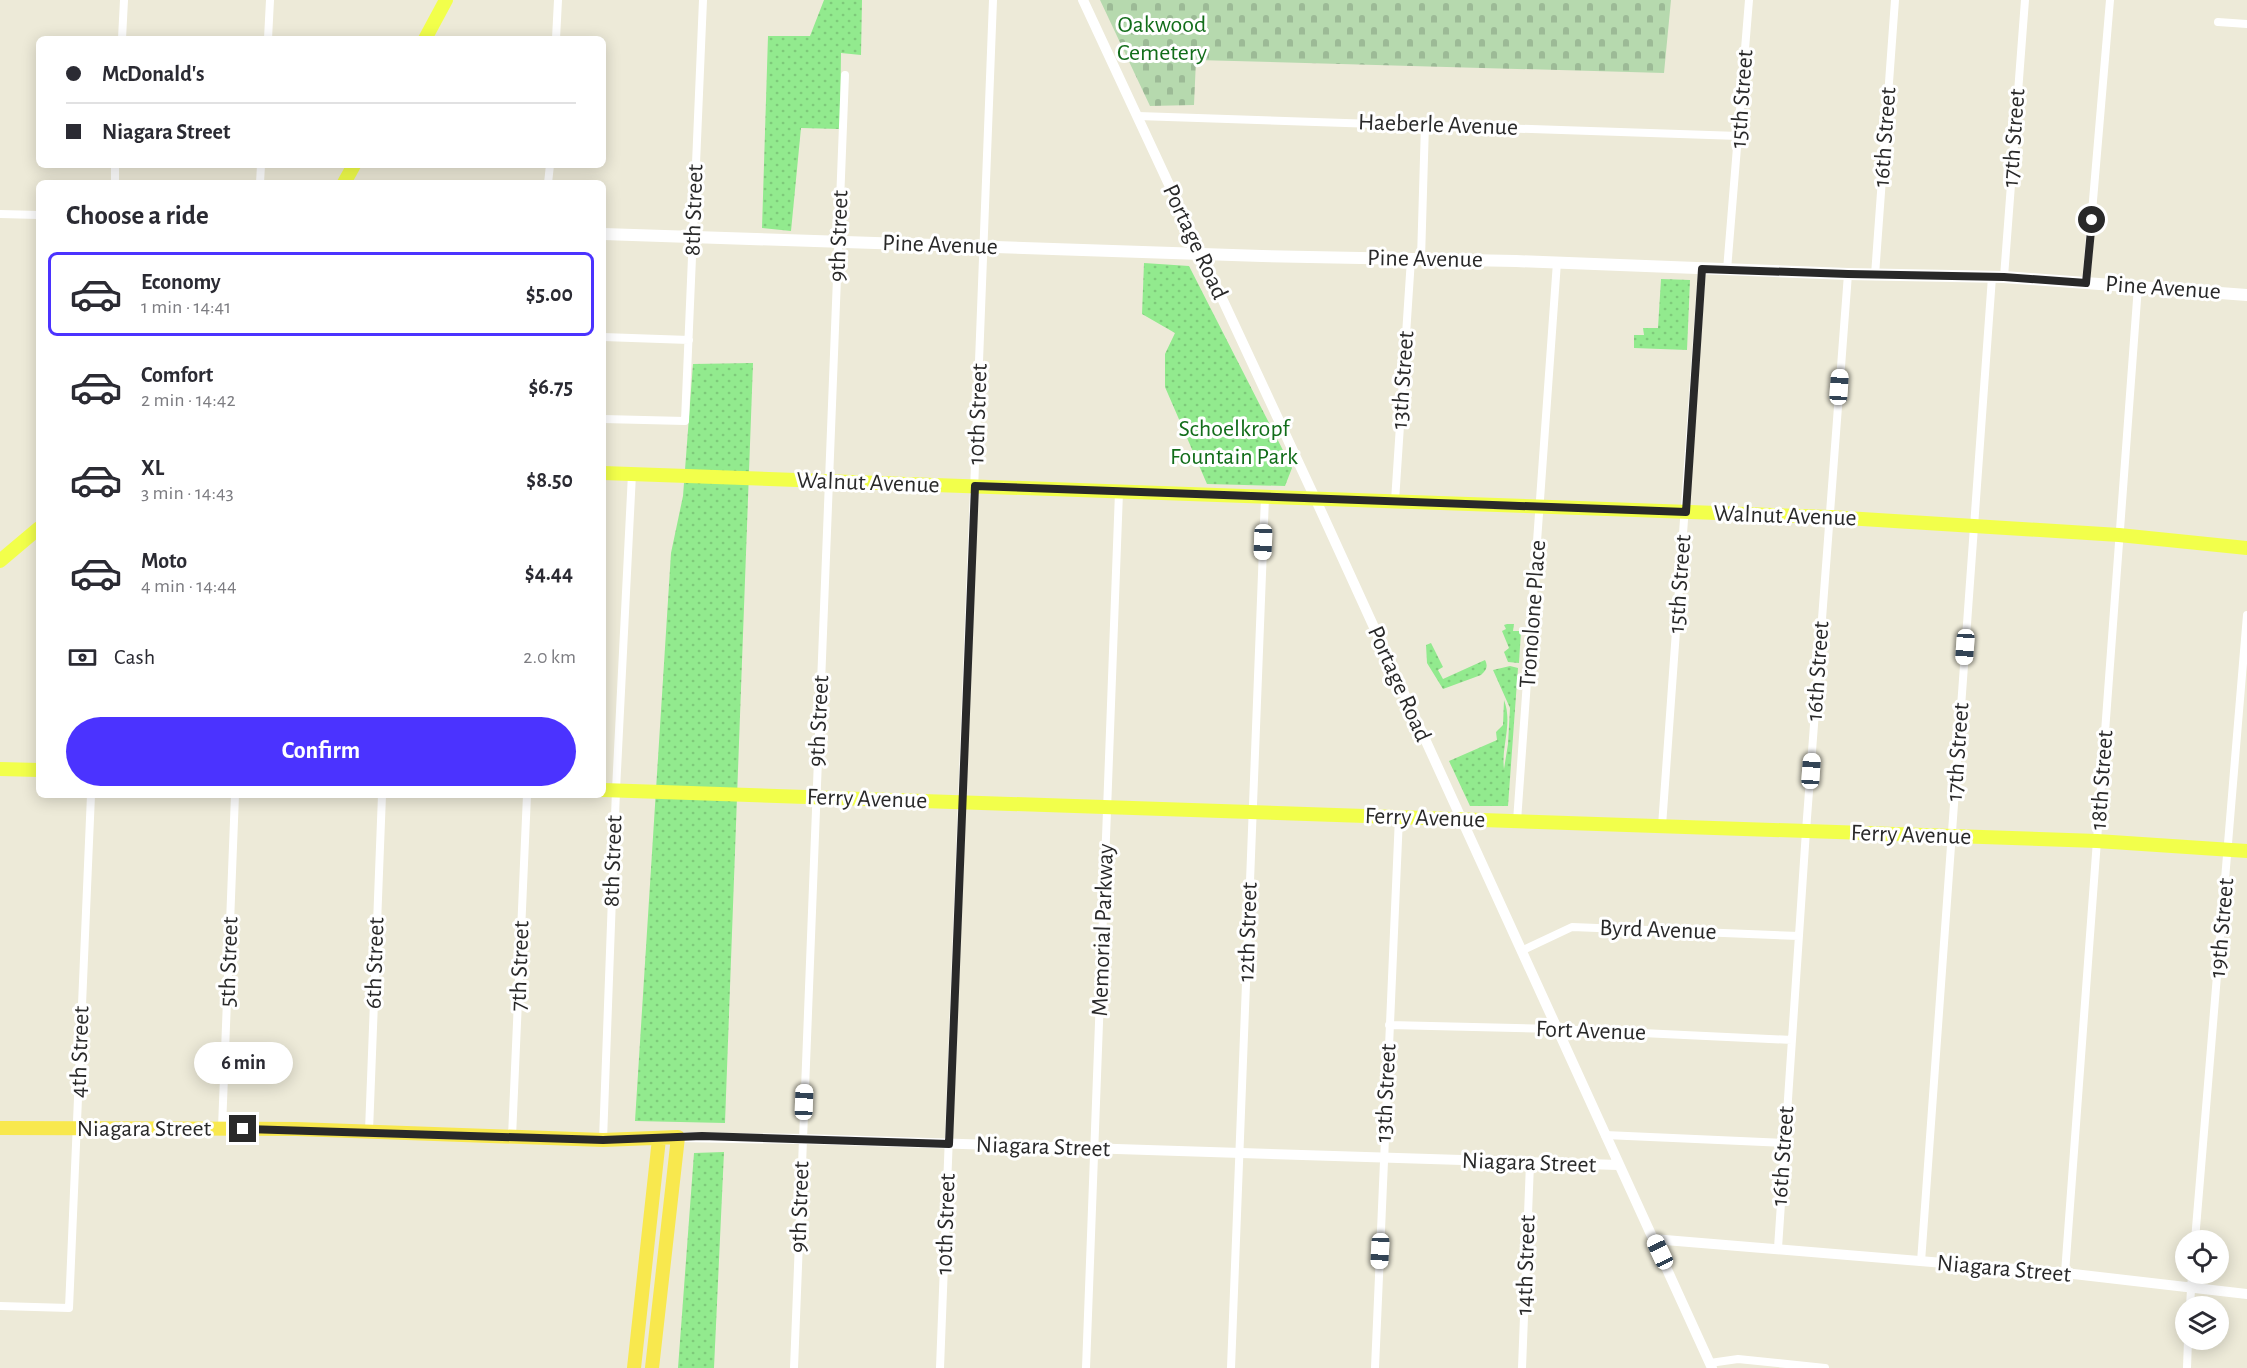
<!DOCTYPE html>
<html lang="en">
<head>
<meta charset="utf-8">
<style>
	:root { --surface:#fff; --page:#f2f2f3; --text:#2b2b33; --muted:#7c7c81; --line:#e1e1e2; --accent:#4b33ff }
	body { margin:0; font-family:"Alegreya Sans",sans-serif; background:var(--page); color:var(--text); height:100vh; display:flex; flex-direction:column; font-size:22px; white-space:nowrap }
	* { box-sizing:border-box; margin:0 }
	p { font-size:20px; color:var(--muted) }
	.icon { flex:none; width:33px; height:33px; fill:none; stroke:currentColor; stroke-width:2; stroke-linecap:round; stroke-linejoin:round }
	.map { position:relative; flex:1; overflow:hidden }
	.sheet { position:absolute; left:36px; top:180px; width:570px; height:618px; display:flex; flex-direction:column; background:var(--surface); border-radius:9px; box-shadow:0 3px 15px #0003 }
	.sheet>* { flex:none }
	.banner { position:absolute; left:36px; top:36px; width:570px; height:132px; border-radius:9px; box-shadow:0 3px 15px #0003; display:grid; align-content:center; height:132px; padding:0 30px; background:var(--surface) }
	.fabs { position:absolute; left:2175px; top:1230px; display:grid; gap:12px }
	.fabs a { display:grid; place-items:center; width:54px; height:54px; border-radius:50%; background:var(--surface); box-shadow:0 3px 15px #0003; font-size:30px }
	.end { position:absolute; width:27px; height:27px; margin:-14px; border:8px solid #292929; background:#fff; box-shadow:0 0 0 3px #fff }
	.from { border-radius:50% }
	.bubble { position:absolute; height:42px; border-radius:21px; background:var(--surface); box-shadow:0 3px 15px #0003; font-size:20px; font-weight:700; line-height:42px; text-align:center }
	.car { position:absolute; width:18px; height:36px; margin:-18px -9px; border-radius:8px; box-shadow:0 0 4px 2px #0007; background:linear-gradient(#fff 24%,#345 0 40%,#fff 0 76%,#345 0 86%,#fff 0) }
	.banner b { display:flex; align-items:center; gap:21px; height:57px; font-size:22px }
	.banner b+b { border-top:2px solid var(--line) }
	.banner i { width:15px; height:15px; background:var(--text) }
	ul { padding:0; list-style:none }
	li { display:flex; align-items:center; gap:18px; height:84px; margin:0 12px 9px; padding:0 18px; border:3px solid transparent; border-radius:9px }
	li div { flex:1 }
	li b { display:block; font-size:22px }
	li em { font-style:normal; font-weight:700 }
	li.selected { border-color:var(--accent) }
	li>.icon { width:54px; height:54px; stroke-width:1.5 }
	h2 { padding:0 30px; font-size:27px; line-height:72px }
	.pay { display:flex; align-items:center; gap:15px; height:66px; padding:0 30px; font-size:22px }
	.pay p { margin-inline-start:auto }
	.action { display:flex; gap:12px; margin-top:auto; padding:12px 30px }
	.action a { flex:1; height:69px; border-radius:36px; background:var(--accent); color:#fff; font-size:24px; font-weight:700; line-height:69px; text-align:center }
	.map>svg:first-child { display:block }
	.grass { fill:url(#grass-dots) }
	.cemetery { fill:url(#cemetery-stones) }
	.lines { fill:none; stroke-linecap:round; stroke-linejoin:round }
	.minor { stroke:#fff; stroke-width:8 }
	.tertiary { stroke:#fff; stroke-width:10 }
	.secondary { stroke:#fff; stroke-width:12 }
	.primary { stroke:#f2ff4b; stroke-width:14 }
	.trunk { stroke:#f8e84e; stroke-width:14 }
	.route { stroke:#292929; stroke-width:8 }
	.labels { text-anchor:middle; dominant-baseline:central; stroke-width:6; stroke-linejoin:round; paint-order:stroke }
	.park-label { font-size:24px; fill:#126d1a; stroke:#fff }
	.street-label { font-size:24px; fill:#292929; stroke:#fff }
</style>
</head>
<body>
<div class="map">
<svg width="2247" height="1368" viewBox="0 0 2247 1368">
	<defs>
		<pattern id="grass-dots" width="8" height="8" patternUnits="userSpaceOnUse" patternTransform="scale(1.5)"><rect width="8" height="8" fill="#92ea8e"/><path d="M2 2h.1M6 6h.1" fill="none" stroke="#7ec97a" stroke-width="1.8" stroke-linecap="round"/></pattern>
		<pattern id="cemetery-stones" width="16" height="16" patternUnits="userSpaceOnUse" patternTransform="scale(1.5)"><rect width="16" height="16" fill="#b6d9ae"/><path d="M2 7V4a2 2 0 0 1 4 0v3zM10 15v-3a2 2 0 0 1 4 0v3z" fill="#9cba96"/></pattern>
	</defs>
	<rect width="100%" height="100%" fill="#edead8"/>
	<path class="grass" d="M824 0H862L861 55 841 53 840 129 801 128 791 231 762 228 768 36H810Z
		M1144 263 1189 266 1292 468 1285 486 1207 484 1165 387V354L1175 333 1142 314Z
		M1661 279 1690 280 1687 350 1634 348V335H1644L1643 328H1658Z
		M753 363 725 1123 635 1121 671 553 683 496 693 364Z
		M1507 624H1514L1513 631H1521L1519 663 1508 662 1504 652 1509 648 1502 631 1506 629 1504 625Z
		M1431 643 1443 667 1438 670 1443 679 1485 660C1488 666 1487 670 1481 675L1443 689 1427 663 1426 645Z
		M1510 666 1518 668 1508 806H1470L1449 761 1497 740 1496 732 1503 725 1504 700C1513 723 1501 747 1504 769L1508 744 1510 708 1493 670Z
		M724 1152 714 1368H678L694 1153Z"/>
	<path class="cemetery" d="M1100 0H1671L1664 73 1196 60 1194 105 1150 106Z"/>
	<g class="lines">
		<path class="minor" d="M2218 22 2247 24
			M122 39 124 0
			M268 39 270 0
			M556 39 558 0
			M1138 116 1739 136
			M115 183V165
			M260 183 261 165
			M548 183 550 165
			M0 214 39 215
			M1421 259 1425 124
			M1727 270 1749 0
			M1875 275 1895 0
			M2004 277 2025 0
			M2086 283 2110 0
			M603 337 689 340
			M603 419 685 421 703 0
			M1395 501 1411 259
			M1517 821 1557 262
			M1662 826 1702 269
			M1521 951 1572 927 1799 936
			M1389 1025 1557 1029 1792 1040
			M222 1128 235 795
			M369 1131 382 795
			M1605 1135 1784 1143
			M512 1137 527 795
			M603 1140 616 790 632 474
			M2195 1240 2247 615
			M1778 1248 1806 831 1848 274
			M1921 1262 1992 277
			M2065 1273 2138 286
			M0 1306 69 1308 91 795
			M2190 1306 2192 1274
			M1710 1363 1738 1359 1825 1368
			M794 1368 845 75
			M940 1368 993 0
			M1086 1368 1119 492
			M1231 1368 1265 497
			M1375 1368 1399 817
			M1522 1368 1530 1163
			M2187 1368 2188 1340"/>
		<path class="tertiary" d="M1083 0 1315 498 1712 1368
			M678 1137 803 1139 1618 1165
			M1653 1239 2065 1273 2247 1294"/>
		<path class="secondary" d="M603 234 1262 256 1516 261 1848 274 2004 277 2247 295"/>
		<path class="primary" d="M425 39 446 0
			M344 183 354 165
			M603 473 1830 517 2119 535 2247 548
			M0 561 39 528
			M0 769 39 770
			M603 790 2097 841 2247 851"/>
		<path class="trunk" d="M0 1128 296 1129 603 1140 678 1137 652 1368
			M634 1368 659 1139"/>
	</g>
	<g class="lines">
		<path class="route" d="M243 1129 603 1140 702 1136 949 1144 975 486 1686 512 1702 269 1848 274 2004 277 2086 283 2092 220"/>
	</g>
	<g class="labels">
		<g class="park-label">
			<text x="1162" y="25">Oakwood<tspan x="1162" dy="28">Cemetery</tspan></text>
			<text x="1234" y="429">Schoelkropf<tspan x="1234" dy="28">Fountain Park</tspan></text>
		</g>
		<g class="street-label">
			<text transform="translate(1742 99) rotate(-86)">15th Street</text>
			<text transform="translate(1438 125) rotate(2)">Haeberle Avenue</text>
			<text transform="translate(1885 137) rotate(-86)">16th Street</text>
			<text transform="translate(2014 138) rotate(-86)">17th Street</text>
			<text transform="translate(694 210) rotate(-88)">8th Street</text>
			<text transform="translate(839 236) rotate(-88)">9th Street</text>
			<text transform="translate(1195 242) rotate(65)">Portage Road</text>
			<text transform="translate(940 245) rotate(2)">Pine Avenue</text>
			<text transform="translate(1425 259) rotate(1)">Pine Avenue</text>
			<text transform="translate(2163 288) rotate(4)">Pine Avenue</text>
			<text transform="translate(1403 380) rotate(-86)">13th Street</text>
			<text transform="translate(978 414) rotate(-88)">10th Street</text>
			<text transform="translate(868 483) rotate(2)">Walnut Avenue</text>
			<text transform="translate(1785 516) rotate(2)">Walnut Avenue</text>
			<text transform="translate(1680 584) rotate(-86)">15th Street</text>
			<text transform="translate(1533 614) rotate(-86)">Tronolone Place</text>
			<text transform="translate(1818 671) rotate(-86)">16th Street</text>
			<text transform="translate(1399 684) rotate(66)">Portage Road</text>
			<text transform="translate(819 721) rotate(-87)">9th Street</text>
			<text transform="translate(1958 752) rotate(-86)">17th Street</text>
			<text transform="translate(2102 780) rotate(-86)">18th Street</text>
			<text transform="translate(867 799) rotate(2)">Ferry Avenue</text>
			<text transform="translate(1425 818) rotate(2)">Ferry Avenue</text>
			<text transform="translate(1911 835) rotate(2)">Ferry Avenue</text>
			<text transform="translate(613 861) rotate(-88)">8th Street</text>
			<text transform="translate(2222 928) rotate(-85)">19th Street</text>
			<text transform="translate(1103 930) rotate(-88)">Memorial Parkway</text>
			<text transform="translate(1658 930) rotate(2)">Byrd Avenue</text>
			<text transform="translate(1248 932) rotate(-88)">12th Street</text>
			<text transform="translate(229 962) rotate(-88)">5th Street</text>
			<text transform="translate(375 963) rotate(-88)">6th Street</text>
			<text transform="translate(520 966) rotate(-88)">7th Street</text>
			<text transform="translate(1591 1031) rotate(2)">Fort Avenue</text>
			<text transform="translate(80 1052) rotate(-88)">4th Street</text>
			<text transform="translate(1386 1093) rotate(-87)">13th Street</text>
			<text x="144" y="1129">Niagara Street</text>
			<text transform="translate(1043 1147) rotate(2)">Niagara Street</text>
			<text transform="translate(1783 1156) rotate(-86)">16th Street</text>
			<text transform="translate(1529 1163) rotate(2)">Niagara Street</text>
			<text transform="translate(800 1207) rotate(-88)">9th Street</text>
			<text transform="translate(946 1224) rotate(-88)">10th Street</text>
			<text transform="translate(1526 1265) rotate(-88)">14th Street</text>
			<text transform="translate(2004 1269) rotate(5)">Niagara Street</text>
		</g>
	</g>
</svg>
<div class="fabs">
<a><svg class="icon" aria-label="locate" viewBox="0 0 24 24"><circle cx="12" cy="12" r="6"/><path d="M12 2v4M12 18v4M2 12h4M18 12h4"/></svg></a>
<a><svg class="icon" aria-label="layers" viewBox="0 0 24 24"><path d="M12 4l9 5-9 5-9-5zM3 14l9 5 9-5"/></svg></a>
</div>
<i class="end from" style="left:2092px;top:220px"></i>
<i class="end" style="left:243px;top:1129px"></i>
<div class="bubble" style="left:194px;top:1042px;width:99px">6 min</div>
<i class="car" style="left:1839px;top:387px;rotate:4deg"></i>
<i class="car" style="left:1263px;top:542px;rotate:182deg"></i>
<i class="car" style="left:1965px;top:647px;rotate:184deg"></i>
<i class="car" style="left:1811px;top:771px;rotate:4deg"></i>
<i class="car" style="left:804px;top:1102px;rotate:2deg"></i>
<i class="car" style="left:1380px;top:1251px;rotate:183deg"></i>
<i class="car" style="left:1660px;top:1252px;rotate:335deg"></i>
<div class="banner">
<b><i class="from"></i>McDonald's</b>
<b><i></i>Niagara Street</b>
</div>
<section class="sheet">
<h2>Choose a ride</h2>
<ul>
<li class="selected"><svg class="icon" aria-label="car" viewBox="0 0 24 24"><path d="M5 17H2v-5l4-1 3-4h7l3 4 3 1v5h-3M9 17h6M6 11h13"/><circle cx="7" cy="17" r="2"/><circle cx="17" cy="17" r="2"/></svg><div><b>Economy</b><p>1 min · 14:41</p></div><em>$5.00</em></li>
<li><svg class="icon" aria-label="car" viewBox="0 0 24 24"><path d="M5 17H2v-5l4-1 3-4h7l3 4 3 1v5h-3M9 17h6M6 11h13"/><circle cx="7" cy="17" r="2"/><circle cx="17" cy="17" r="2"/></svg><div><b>Comfort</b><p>2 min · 14:42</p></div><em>$6.75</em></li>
<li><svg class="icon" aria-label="car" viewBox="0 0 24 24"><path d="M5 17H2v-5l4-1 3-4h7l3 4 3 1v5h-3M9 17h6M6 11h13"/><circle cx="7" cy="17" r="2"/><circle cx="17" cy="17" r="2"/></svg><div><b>XL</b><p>3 min · 14:43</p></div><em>$8.50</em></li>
<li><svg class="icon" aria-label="car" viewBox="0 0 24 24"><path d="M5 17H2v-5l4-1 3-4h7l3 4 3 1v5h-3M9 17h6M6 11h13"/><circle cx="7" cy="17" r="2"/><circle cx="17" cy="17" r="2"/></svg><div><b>Moto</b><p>4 min · 14:44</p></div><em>$4.44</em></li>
</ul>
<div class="pay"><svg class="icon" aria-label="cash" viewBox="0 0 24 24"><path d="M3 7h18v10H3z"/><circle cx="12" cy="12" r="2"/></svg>Cash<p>2.0 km</p></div>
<div class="action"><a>Confirm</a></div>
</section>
</div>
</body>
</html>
